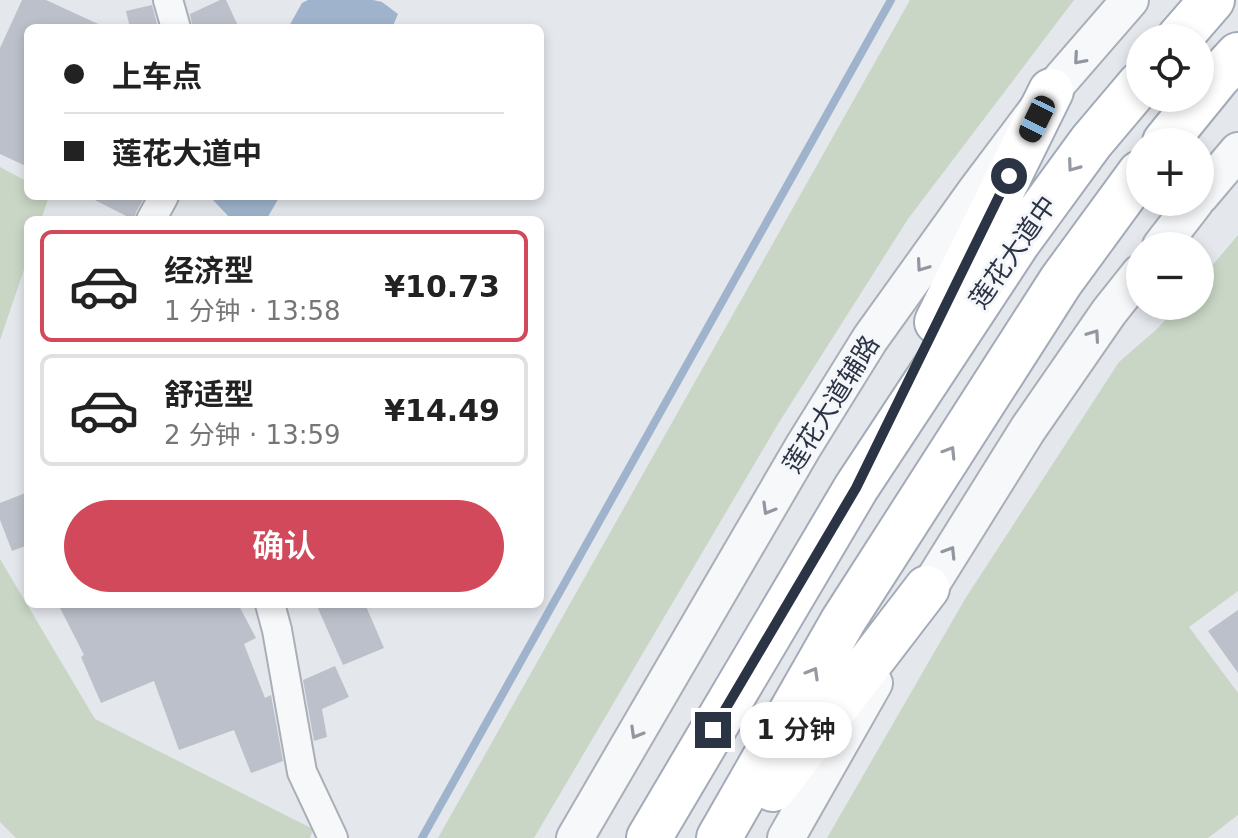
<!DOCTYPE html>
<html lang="zh">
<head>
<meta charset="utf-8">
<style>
	:root { --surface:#fff; --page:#f2f2f2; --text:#222; --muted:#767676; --line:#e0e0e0; --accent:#d1495b }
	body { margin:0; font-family:"DejaVu Sans","Noto Sans SC",sans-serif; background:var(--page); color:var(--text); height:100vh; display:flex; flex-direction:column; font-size:30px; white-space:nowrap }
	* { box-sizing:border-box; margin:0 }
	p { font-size:26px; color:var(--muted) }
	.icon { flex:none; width:44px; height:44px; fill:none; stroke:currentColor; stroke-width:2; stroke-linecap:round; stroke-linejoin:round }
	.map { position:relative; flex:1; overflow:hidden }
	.drawer { position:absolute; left:24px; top:216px; width:520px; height:392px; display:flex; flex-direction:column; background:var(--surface); border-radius:12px; box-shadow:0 4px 12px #0003 }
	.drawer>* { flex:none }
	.guide { position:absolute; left:24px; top:24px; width:520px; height:176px; border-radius:12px; box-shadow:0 4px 12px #0003; display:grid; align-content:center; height:176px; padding:0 40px; background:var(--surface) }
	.tools { position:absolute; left:1126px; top:24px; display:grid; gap:16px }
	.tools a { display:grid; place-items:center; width:88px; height:88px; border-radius:50%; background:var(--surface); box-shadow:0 4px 12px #0003; font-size:40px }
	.end { position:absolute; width:36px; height:36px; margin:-18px; border:10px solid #2b3445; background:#fff; box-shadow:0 0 0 4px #fff }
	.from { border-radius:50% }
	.bubble { position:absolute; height:56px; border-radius:28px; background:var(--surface); box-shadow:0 4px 12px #0003; font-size:26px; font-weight:600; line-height:56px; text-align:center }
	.car { position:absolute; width:24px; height:48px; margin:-24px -12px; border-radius:10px; box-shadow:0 0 6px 2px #0007; background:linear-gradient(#222 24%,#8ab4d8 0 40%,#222 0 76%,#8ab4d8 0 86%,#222 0) }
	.guide b { display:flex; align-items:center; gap:28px; height:76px; font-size:30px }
	.guide b+b { border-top:2px solid var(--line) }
	.guide i { width:20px; height:20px; background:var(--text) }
	ul { padding:14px 0 0; list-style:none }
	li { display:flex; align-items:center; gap:24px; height:112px; margin:0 16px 12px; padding:0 24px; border:4px solid var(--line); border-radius:12px }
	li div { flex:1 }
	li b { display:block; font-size:30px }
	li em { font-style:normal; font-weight:600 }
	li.active { border-color:var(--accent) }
	li>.icon { width:72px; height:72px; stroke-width:1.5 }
	.primary-button { display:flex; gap:16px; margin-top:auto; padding:16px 40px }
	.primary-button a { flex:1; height:92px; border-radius:48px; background:var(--accent); color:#fff; font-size:32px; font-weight:600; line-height:92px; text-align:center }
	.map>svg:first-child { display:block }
	.green { fill:#c9d6c5 }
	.water { fill:#9fb4cc }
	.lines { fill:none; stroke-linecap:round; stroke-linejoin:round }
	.stream { stroke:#9fb4cc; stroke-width:8 }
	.building { fill:#bbc0ca }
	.minor-casing { stroke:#a9aeb7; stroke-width:32 }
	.tertiary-casing { stroke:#a9aeb7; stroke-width:40 }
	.primary-casing { stroke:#a3abb8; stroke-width:48 }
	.minor { stroke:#f7f8fa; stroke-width:28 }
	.tertiary { stroke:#f7f8fa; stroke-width:36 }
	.primary { stroke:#fff; stroke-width:44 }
	.oneway { stroke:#9196a0 }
	.oneway2 { stroke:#959aa2 }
	.route { stroke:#2b3445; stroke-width:10 }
	.labels { text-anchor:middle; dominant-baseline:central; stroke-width:6; stroke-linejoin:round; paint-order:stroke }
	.street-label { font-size:26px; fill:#2b3445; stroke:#f4f6f9 }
</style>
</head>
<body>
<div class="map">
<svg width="1238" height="838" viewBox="0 0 1238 838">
	<rect width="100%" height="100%" fill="#e4e7ec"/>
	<path class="green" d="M910 0H1074L908 219 778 424 534 838H438Z
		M0 167 28 182V196H49L41 220H28V258L0 340Z
		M1238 235V591L1189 627 1238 693V815L1208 838H827L965 599 1119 362 1157 329 1178 306H1200V280Z
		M0 559 95 719 313 829 310 838H16L0 822Z"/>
	<path class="water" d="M308 0H373L382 2 398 14 392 28H288L302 3Z
		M214 196H280L266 220H232L213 200Z"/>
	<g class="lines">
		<path class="stream" d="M422 838 891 0"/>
	</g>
	<path class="building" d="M22 0H46L107 28H28V167L0 154V48Z
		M220 0H226L239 28H193L190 14Z
		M152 5 158 28H130L126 11Z
		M87 196H145L136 212 134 220Z
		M28 492V545L12 551 0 520V503Z
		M58 604H238L256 638 244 644 265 698 271 695 283 761 251 773 234 730 179 750 154 681 101 703 81 657 84 655Z
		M316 604H365L384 648 343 665Z
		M1238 610V673L1208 631Z
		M335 666 349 697 322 709 327 737 314 741 303 680Z"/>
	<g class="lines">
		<defs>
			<path id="minor" d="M168 0 176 28
				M151 220 164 196
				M270 604 277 630 302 772 333 838"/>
			<path id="tertiary" d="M1200 196 1238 151
				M1161 246 1195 202
				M915 610 1028 429 1109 312 1140 273
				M575 838 803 447 870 339 976 191 1051 91 1130 0
				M786 838 874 683"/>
			<path id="primary" d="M1179 38 1212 0
				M1165 142 1217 78 1238 55
				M937 322 1051 91
				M773 789 927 588
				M649 838 856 488 1018 242 1091 142 1140 84
				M719 838 843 621 1061 281 1140 173"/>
		</defs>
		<use href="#minor" class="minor-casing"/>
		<use href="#tertiary" class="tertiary-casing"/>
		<use href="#primary" class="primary-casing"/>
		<use href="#minor" class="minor"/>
		<use href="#tertiary" class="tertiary"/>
		<use href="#primary" class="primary"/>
	</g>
	<defs><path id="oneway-chevron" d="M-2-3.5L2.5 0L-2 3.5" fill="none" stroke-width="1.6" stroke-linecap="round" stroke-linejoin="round" transform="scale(2)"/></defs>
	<g class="oneway">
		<use href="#oneway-chevron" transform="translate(1079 59) rotate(131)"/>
		<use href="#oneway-chevron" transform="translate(922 266) rotate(125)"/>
		<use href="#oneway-chevron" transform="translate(1094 335) rotate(-55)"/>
		<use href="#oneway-chevron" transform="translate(768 509) rotate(120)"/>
		<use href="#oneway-chevron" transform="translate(950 552) rotate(-58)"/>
		<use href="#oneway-chevron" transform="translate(636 733) rotate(120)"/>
	</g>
	<g class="oneway2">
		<use href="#oneway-chevron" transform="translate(1073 166) rotate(126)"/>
		<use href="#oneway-chevron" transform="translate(950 452) rotate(-58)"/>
		<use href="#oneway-chevron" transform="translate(813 673) rotate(-60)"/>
	</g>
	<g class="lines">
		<path class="route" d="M713 730 856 488 1009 176"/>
	</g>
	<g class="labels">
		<g class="street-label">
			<text transform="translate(1013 252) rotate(-55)">莲花大道中</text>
			<text transform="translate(831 404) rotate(-58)">莲花大道辅路</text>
		</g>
	</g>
</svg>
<div class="tools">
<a><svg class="icon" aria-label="locate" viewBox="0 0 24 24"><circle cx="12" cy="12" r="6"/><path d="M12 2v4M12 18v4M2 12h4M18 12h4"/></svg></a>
<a>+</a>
<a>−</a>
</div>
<i class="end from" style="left:1009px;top:176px"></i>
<i class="end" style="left:713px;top:730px"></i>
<div class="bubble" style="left:740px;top:702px;width:112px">1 分钟</div>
<i class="car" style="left:1037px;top:119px;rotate:206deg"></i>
<div class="guide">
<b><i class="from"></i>上车点</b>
<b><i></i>莲花大道中</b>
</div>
<section class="drawer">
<ul>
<li class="active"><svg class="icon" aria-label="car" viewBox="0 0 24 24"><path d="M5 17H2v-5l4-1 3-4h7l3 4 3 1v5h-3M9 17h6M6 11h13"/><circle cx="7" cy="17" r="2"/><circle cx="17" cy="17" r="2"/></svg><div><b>经济型</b><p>1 分钟 · 13:58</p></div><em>¥10.73</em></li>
<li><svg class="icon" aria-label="car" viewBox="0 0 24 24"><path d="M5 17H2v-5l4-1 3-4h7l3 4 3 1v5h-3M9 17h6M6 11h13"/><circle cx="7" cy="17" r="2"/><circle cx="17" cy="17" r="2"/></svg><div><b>舒适型</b><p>2 分钟 · 13:59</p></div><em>¥14.49</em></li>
</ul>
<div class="primary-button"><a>确认</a></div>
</section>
</div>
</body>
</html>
